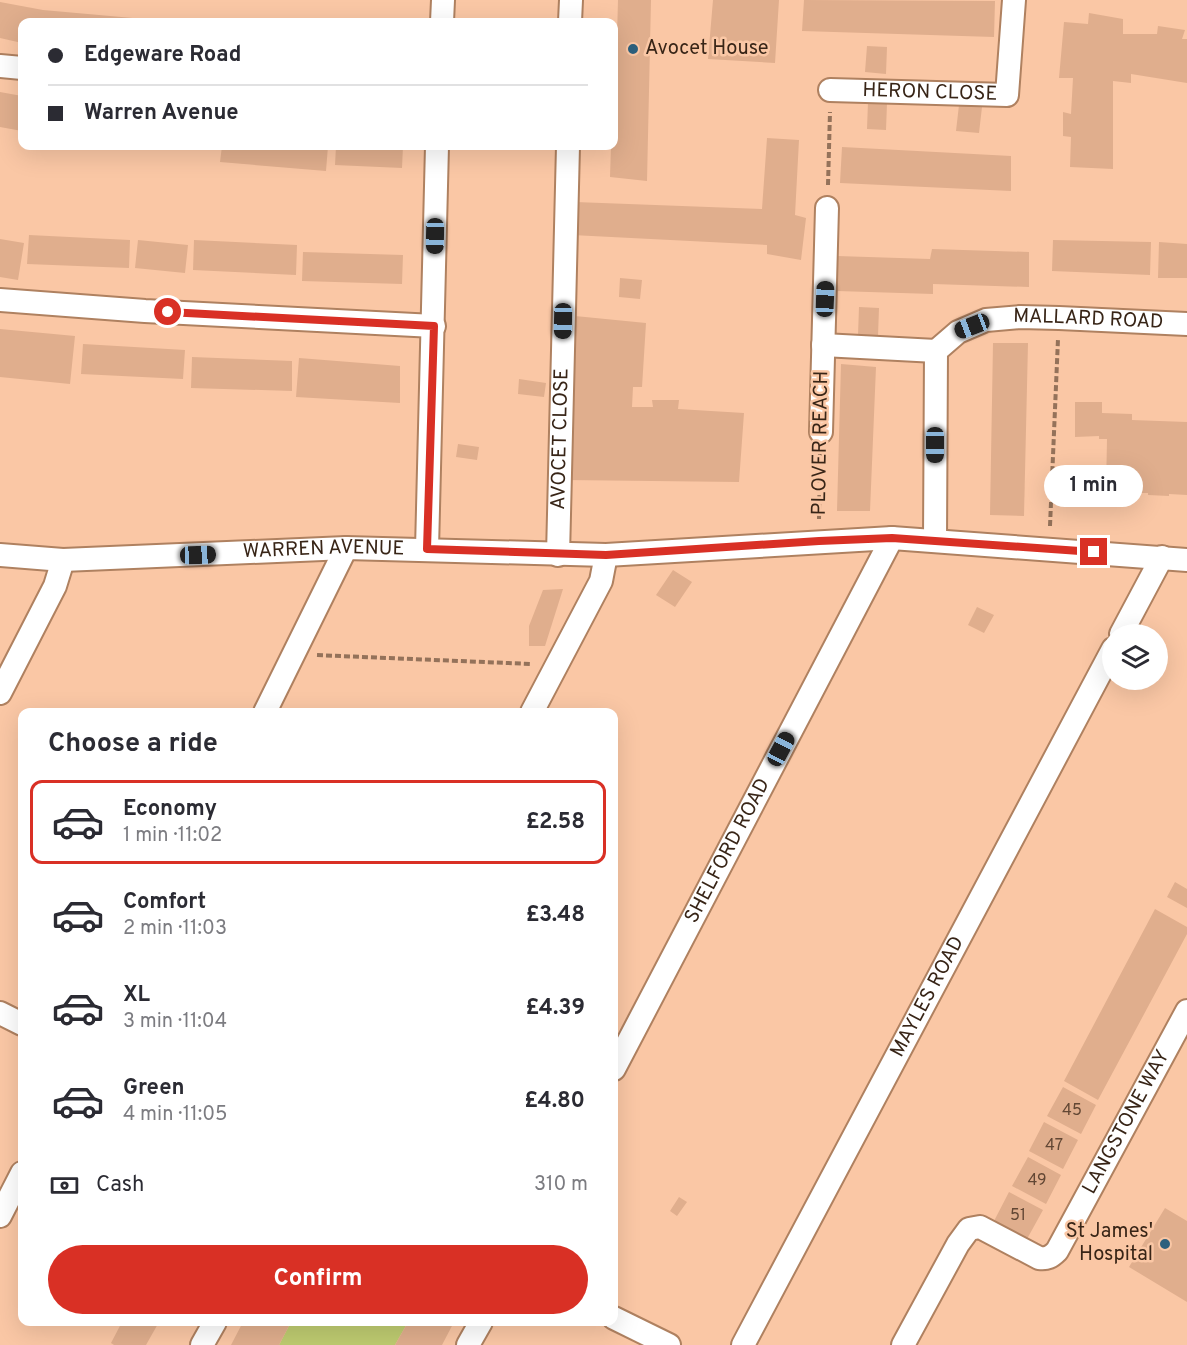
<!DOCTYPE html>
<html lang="en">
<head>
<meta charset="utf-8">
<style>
	:root { --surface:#fff; --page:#f2f2f3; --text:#2b2b33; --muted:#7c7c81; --line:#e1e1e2; --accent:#d93025 }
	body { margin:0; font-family:Overpass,sans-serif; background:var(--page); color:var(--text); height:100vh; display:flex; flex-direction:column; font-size:22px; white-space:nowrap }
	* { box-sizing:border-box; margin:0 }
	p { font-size:20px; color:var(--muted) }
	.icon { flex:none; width:33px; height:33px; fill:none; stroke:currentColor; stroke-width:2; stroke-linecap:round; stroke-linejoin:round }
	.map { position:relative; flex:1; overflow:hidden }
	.sheet { position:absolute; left:18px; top:708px; width:600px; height:618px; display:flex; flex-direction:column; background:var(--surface); border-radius:12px; box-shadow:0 6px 24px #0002 }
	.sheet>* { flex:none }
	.guide { position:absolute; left:18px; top:18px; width:600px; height:132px; border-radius:12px; box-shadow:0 6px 24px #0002; display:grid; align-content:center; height:132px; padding:0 30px; background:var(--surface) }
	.buttons { position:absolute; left:1102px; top:624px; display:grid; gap:12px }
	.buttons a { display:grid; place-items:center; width:66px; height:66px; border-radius:50%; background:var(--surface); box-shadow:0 6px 24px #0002; font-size:30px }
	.end { position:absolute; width:27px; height:27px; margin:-14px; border:8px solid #d93025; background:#fff; box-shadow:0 0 0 3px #fff }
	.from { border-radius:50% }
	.bubble { position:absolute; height:42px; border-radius:21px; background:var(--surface); box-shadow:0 6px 24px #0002; font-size:20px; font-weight:700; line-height:42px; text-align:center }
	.car { position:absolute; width:18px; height:36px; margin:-18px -9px; border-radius:8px; box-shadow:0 0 4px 2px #0007; background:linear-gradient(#222 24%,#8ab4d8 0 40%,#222 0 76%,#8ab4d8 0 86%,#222 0) }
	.guide b { display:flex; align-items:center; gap:21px; height:57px; font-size:22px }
	.guide b+b { border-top:2px solid var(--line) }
	.guide i { width:15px; height:15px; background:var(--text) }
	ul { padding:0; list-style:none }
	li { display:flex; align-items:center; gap:18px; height:84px; margin:0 12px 9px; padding:0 18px; border:3px solid transparent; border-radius:12px }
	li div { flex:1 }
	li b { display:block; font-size:22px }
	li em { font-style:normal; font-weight:700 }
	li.on { border-color:var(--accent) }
	li>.icon { width:54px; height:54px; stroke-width:1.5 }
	h2 { padding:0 30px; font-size:27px; line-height:72px }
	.pay { display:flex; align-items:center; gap:15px; height:66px; padding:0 30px; font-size:22px }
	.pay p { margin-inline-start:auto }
	.button { display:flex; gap:12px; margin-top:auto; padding:12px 30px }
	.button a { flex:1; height:69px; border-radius:36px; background:var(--accent); color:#fff; font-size:24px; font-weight:700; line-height:69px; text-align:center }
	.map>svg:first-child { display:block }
	.green { fill:#becb70 }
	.building { fill:#e0ae8d }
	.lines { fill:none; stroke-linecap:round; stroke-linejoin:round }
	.minor-casing { stroke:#af8160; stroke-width:26 }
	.path { stroke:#94725a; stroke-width:4; stroke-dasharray:6 3; stroke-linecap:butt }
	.minor { stroke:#fff; stroke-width:22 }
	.route { stroke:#d93025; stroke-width:8 }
	.poi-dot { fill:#2d607d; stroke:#fac7a5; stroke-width:2 }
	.labels { text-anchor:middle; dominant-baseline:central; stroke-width:5; stroke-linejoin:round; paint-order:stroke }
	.number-label { font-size:16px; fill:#624734 }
	.poi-label { font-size:20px; fill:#382517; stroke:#fac7a5; text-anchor:start }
	.street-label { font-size:20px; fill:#382517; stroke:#fac7a5 }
</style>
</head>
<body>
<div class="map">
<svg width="1187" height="1345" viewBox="0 0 1187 1345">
	<rect width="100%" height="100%" fill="#fac7a5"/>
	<path class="green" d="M291 1322H408L395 1345H279Z"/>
	<path class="building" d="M618 0H651L647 181 610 177 611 146H614Z
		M713 0H779L775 63 708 59Z
		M804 0 995 1 994 37 802 31Z
		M0 2 43 10 166 21V22H22V43L0 38Z
		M1089 13 1123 19V34H1157L1158 26 1185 30 1182 39H1187V83L1131 74V83L1113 81V169L1070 167 1071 137 1063 136V112L1071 114 1073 78H1059L1064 22 1088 24Z
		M867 46 887 47 886 74 865 72Z
		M0 92 22 96V131L0 127Z
		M868 102 887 103 886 130 867 129Z
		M959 105 982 107 979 133 956 131Z
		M767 138 799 140 795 215 806 218 801 260 767 254V245L572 235 575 202 762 209Z
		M222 146H328L326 171 220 162Z
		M336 146H403L402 168 335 165Z
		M842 147 1011 156V191L840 183Z
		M29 235 130 240 129 268 27 264Z
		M0 239 24 243 18 280 0 277Z
		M138 240 188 245 185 273 135 268Z
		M194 240 297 245 296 275 193 270Z
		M1053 240 1151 242 1150 275 1052 271Z
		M1159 242 1187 244V278H1158Z
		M932 249 1029 252V287L933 284V294L837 291V256L930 259Z
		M303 252 403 255 402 284 302 281Z
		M620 278 642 280 640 299 619 297Z
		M859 307 879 308 878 336 858 335Z
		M575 316 646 323 642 387H633L632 407H653L652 400H679L678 409 744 413 739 482 566 480Z
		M0 329 75 336 70 384 0 377Z
		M993 343H1028L1024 516 990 515Z
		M83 344 185 350 183 379 81 374Z
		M192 357 292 361V391L191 388Z
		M299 358 400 366V403L296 397Z
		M841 364 876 367 870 511H837Z
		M519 379 546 383 544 397 518 394Z
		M1075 402H1102V413L1132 414V420L1187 422V495L1169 494V496L1148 495V493H1127L1126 491H1106L1107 439H1099V436L1075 437Z
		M458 444 479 447 477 460 456 457Z
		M673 570 692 582 675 607 656 595Z
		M563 589 545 646H529V626L543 590Z
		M977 607 994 615 984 633 968 625Z
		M1175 882 1187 889V908L1167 897Z
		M1155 909 1187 927V934L1098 1100 1064 1081Z
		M1063 1087 1096 1105 1081 1134 1047 1116Z
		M1044 1122 1078 1140 1063 1169 1029 1151Z
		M1028 1157 1061 1175 1046 1204 1012 1186Z
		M1009 1192 1043 1210 1027 1239 994 1221Z
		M679 1197 687 1202 677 1216 670 1211Z
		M1165 1208 1187 1221V1302L1129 1267Z
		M122 1322H159L146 1345H114L111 1343Z
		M243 1322H291L279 1345H231Z
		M408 1322H454L442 1345H395Z"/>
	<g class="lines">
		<defs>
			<g id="minor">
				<path d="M442 22 443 0"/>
				<path d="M570 22 571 0"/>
				<path d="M0 66 22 68"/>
				<path id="s1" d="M830 90 1007 95 1014 0"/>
				<path d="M0 300 145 311 434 326"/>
				<path d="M823 345 936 351"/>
				<path d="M821 432 827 208"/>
				<path id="s2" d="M935 540 936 351 958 332 986 320 1020 317 1059 318 1187 324"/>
				<path d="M427 549 437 146"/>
				<path id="s3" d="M0 555 63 560 346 548 606 555 892 538 1187 560"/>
				<path id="s4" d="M558 555 568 146"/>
				<path d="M1121 634 1162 557"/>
				<path d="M0 693 55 586 63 560"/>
				<path d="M265 712 346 548"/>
				<path d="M532 712 601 581 606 555"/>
				<path d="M0 1013 22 1024"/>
				<path id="s5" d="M614 1069 892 538"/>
				<path d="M0 1216 22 1173"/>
				<path d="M614 1318 669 1345"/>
				<path d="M202 1345 215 1322"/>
				<path d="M468 1345 481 1322"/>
				<path id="s6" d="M743 1345 1113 649"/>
				<path id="s7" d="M903 1345 958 1244 969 1229 980 1227 1039 1258C1047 1259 1051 1257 1057 1251L1187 1011"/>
			</g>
		</defs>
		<use href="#minor" class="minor-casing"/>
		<path class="path" d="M828 185 830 112
			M819 519 820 454
			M1050 526 1058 339
			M317 655 531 664"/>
		<use href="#minor" class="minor"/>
	</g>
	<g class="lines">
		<path class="route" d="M168 312 434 326 427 549 606 555 819 541 892 538 1094 552"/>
	</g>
	<g class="poi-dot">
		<circle cx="633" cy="49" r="6"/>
		<circle cx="1165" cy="1244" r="6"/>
	</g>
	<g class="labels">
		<g class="number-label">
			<text x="1072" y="1111">45</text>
			<text x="1054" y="1146">47</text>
			<text x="1037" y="1181">49</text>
			<text x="1018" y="1216">51</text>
		</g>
		<g class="poi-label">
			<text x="645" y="49">Avocet House</text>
			<text x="1153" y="1232" text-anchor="end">St James'<tspan x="1153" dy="23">Hospital</tspan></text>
		</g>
		<g class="street-label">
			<text stroke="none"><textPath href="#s1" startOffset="100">HERON CLOSE</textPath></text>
			<text stroke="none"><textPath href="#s2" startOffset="351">MALLARD ROAD</textPath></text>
			<text stroke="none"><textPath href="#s4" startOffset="116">AVOCET CLOSE</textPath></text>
			<text transform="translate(821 443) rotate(-89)">PLOVER REACH</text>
			<text stroke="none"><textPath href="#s3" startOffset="324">WARREN AVENUE</textPath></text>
			<text stroke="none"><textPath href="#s5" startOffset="246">SHELFORD ROAD</textPath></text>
			<text stroke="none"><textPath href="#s6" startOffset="394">MAYLES ROAD</textPath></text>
			<text stroke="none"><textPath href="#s7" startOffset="378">LANGSTONE WAY</textPath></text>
		</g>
	</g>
</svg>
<div class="buttons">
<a><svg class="icon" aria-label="layers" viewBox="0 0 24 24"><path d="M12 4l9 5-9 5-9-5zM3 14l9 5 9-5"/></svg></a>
</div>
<i class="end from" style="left:168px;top:312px"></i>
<i class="end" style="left:1094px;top:552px"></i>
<div class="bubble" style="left:1044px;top:465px;width:99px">1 min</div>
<i class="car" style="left:435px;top:236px;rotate:181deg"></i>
<i class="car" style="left:825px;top:299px;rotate:2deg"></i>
<i class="car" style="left:563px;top:321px;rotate:181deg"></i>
<i class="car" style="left:972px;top:326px;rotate:249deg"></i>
<i class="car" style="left:935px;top:445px;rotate:180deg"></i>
<i class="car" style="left:198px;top:555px;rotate:88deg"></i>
<i class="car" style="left:781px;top:749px;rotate:28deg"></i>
<div class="guide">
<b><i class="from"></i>Edgeware Road</b>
<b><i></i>Warren Avenue</b>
</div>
<section class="sheet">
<h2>Choose a ride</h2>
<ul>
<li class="on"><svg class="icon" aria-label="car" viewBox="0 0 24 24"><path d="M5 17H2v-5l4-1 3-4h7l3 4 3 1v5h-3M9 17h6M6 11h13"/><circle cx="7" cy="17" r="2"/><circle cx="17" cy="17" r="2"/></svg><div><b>Economy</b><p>1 min · 11:02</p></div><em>£2.58</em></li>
<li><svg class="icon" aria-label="car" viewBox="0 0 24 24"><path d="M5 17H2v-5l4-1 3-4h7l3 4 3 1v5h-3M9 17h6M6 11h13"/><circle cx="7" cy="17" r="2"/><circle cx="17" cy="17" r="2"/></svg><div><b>Comfort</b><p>2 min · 11:03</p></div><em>£3.48</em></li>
<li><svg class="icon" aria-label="car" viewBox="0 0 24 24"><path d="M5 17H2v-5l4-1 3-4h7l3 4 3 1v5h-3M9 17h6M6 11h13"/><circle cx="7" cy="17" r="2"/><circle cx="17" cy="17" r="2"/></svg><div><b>XL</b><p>3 min · 11:04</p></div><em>£4.39</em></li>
<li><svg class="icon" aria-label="car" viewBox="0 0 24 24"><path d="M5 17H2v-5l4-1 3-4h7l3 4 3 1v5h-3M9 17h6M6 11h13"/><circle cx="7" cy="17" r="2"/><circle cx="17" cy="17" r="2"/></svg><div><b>Green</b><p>4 min · 11:05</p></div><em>£4.80</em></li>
</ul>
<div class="pay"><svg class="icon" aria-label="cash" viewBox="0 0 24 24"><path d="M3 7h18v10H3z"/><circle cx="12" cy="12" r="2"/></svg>Cash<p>310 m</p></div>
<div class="button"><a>Confirm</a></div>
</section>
</div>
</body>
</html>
